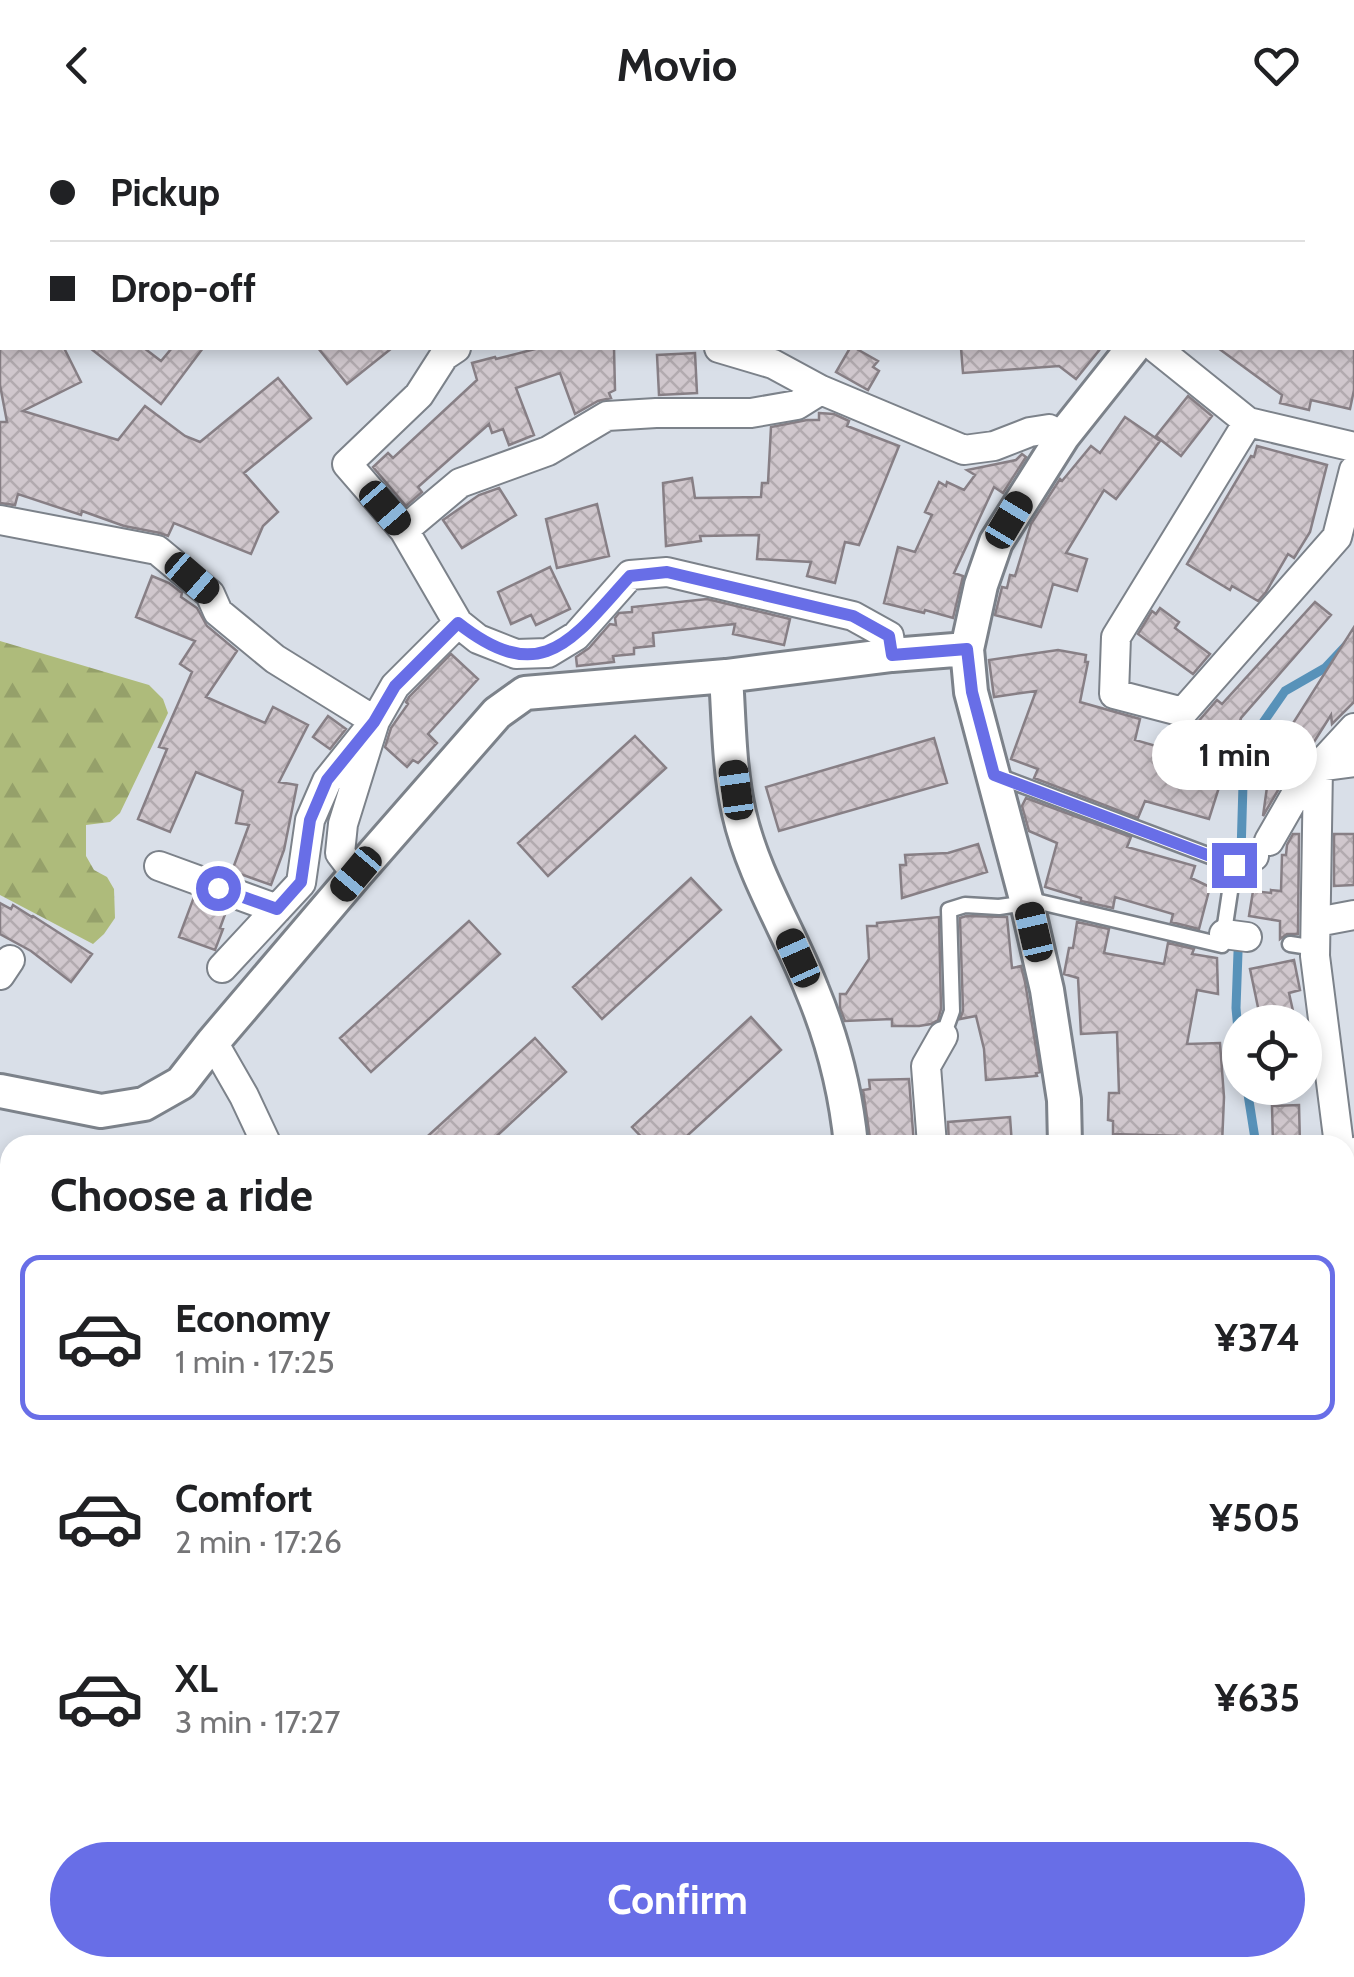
<!DOCTYPE html>
<html lang="en">
<head>
<meta charset="utf-8">
<style>
	:root { --surface:#fff; --page:#f2f2f2; --text:#202124; --muted:#757577; --line:#e0e0e0; --accent:#686ee7 }
	body { margin:0; font-family:Cabin,sans-serif; background:var(--page); color:var(--text); height:100vh; display:flex; flex-direction:column; font-size:38px; white-space:nowrap }
	* { box-sizing:border-box; margin:0 }
	p { font-size:32px; color:var(--muted) }
	.icon { flex:none; width:55px; height:55px; fill:none; stroke:currentColor; stroke-width:2; stroke-linecap:round; stroke-linejoin:round }
	.map { position:relative; flex:1; overflow:hidden }
	.panel { position:absolute; left:0px; top:1005px; width:1355px; height:842px; display:flex; flex-direction:column; background:var(--surface); border-radius:30px 30px 0 0; box-shadow:0 5px 15px #0003 }
	.panel>* { flex:none }
	.hud { position:absolute; left:0px; top:0px; width:1355px; height:220px; box-shadow:0 5px 15px #0003; display:grid; align-content:center; height:220px; padding:0 50px; background:var(--surface) }
	.fabs { position:absolute; left:1222px; top:875px; display:grid; gap:20px }
	.fabs a { display:grid; place-items:center; width:100px; height:100px; border-radius:50%; background:var(--surface); box-shadow:0 5px 15px #0003; font-size:50px }
	.end { position:absolute; width:45px; height:45px; margin:-22px; border:12px solid #686ee7; background:#fff; box-shadow:0 0 0 5px #fff }
	.from { border-radius:50% }
	.bubble { position:absolute; height:70px; border-radius:35px; background:var(--surface); box-shadow:0 5px 15px #0003; font-size:32px; font-weight:800; line-height:70px; text-align:center }
	.car { position:absolute; width:30px; height:60px; margin:-30px -15px; border-radius:12px; box-shadow:0 0 8px 2px #0007; background:linear-gradient(#222 24%,#8ab4d8 0 40%,#222 0 76%,#8ab4d8 0 86%,#222 0) }
	.hud b { display:flex; align-items:center; gap:35px; height:95px; font-size:38px }
	.hud b+b { border-top:2px solid var(--line) }
	.hud i { width:25px; height:25px; background:var(--text) }
	ul { padding:0; list-style:none }
	li { display:flex; align-items:center; gap:30px; height:165px; margin:0 20px 15px; padding:0 30px; border:5px solid transparent; border-radius:20px }
	li div { flex:1 }
	li b { display:block; font-size:38px }
	li em { font-style:normal; font-weight:800 }
	li.current { border-color:var(--accent) }
	li>.icon { width:90px; height:90px; stroke-width:1.5 }
	h2 { padding:0 50px; font-size:45px; line-height:120px }
	.cta { display:flex; gap:20px; margin-top:auto; padding:20px 50px }
	.cta a { flex:1; height:115px; border-radius:60px; background:var(--accent); color:#fff; font-size:40px; font-weight:800; line-height:115px; text-align:center }
	header { display:flex; justify-content:space-between; align-items:center; height:130px; padding:0 50px; background:var(--surface); font-size:45px; font-weight:800 }
	.map>svg:first-child { display:block }
	.forest { fill:url(#forest-firs) }
	.park { fill:url(#park-dots) }
	.lines { fill:none; stroke-linecap:round; stroke-linejoin:round }
	.stream { stroke:#5892b9; stroke-width:9 }
	.building { fill:url(#building-cross-hatch); stroke:#877f85; stroke-width:2.5 }
	.service-casing { stroke:#7c828a; stroke-width:19 }
	.minor-casing { stroke:#7c828a; stroke-width:32 }
	.tertiary-casing { stroke:#7c828a; stroke-width:38 }
	.service { stroke:#fff; stroke-width:14 }
	.minor { stroke:#fff; stroke-width:28 }
	.tertiary { stroke:#fff; stroke-width:32 }
	.route { stroke:#686ee7; stroke-width:12 }
</style>
</head>
<body>
<header><svg class="icon" aria-label="back" viewBox="0 0 24 24"><path d="M15 5l-7 7 7 7"/></svg>Movio<svg class="icon" aria-label="heart" viewBox="0 0 24 24"><path d="M12 20l-8-8c-3-5 5-10 8-4 3-6 11-1 8 4z"/></svg></header>
<div class="map">
<svg width="1354" height="1847" viewBox="0 0 1354 1847">
	<defs>
		<pattern id="forest-firs" width="22" height="20" patternUnits="userSpaceOnUse" patternTransform="scale(2.5)"><rect width="22" height="20" fill="#aebb7b"/><path d="M5 1l3.5 6h-7zM16 11l3.5 6h-7z" fill="#95a06a"/></pattern>
		<pattern id="park-dots" width="8" height="8" patternUnits="userSpaceOnUse" patternTransform="scale(2.5)"><rect width="8" height="8" fill="#aebb7b"/><path d="M2 2h.1M6 6h.1" fill="none" stroke="#95a06a" stroke-width="1.8" stroke-linecap="round"/></pattern>
		<pattern id="building-cross-hatch" width="8" height="8" patternUnits="userSpaceOnUse" patternTransform="scale(2.5)"><rect width="8" height="8" fill="#d0c7cd"/><path d="M0 0l8 8M0 8l8-8" fill="none" stroke="#b2aaaf"/></pattern>
	</defs>
	<rect width="100%" height="100%" fill="#d9dfe8"/>
	<path class="forest" d="M0 511 149 555 163 569 168 583 120 683 110 692 86 695V726L94 740 107 747 114 759 115 788 104 804 93 814 0 765Z
		M0 1624 10 1626V1696L0 1699Z
		M67 1838H137L138 1841H143L145 1847H68Z"/>
	<path class="park" d="M268 1838H809L808 1847H263Z"/>
	<g class="lines">
		<path class="stream" d="M1241 723 1244 620 1285 561 1325 538 1354 507
			M1238 822 1236 878 1240 922
			M1247 958 1256 1015
			M1287 1847 1289 1838"/>
	</g>
	<path class="building" d="M0 218H64L81 252 23 281 118 310 145 276 185 306 200 312 278 248 311 288 244 343 278 382 263 396 251 424 174 393 168 406 160 403 124 396 82 381 81 385 18 364 15 375 0 373V292H7L0 255Z
		M90 218H144L161 231 172 218H203L161 274Z
		M318 218H392L347 254Z
		M539 218H614L615 260 609 263 611 268 598 271 575 284 560 243 516 258 534 305 509 315 503 299 492 303 489 294 418 357 422 362 406 376 373 337 388 323 393 328 477 250 472 233 495 227 496 229Z
		M850 218H855L878 231 873 237 879 241 868 260 836 242Z
		M961 218H1101L1076 249 1059 236 963 243Z
		M1218 218H1354V260L1350 279 1311 270 1309 280 1280 273 1282 265Z
		M695 223 697 263 659 265 657 225Z
		M1188 266 1212 286 1181 326 1156 306Z
		M819 283 834 284 849 291 847 296 899 316 859 415 845 412 835 453 807 446 811 432 757 429 759 405 700 406 701 411 666 416 663 353 692 348 695 368 761 367 762 353H768L771 297 807 290H819Z
		M1125 287 1160 311 1116 369 1104 360 1066 423 1087 429 1077 461 1053 454 1041 497 995 485 1002 457 1007 458 1010 445 1015 446 1031 394 1060 349 1062 351 1091 316 1100 323Z
		M1257 316 1327 335 1310 402 1294 428 1288 424 1266 462 1258 471 1232 456 1230 460 1187 434 1251 326 1254 327Z
		M1022 324 1026 327 1003 363 994 357 954 443 963 446 953 488 925 480 924 483 884 473 898 417 915 422 932 385 925 382 939 352 946 356 947 352 964 360 975 345 967 340 1016 330Z
		M499 358 516 385 462 418 443 390 479 365Z
		M597 374 609 426 557 438 546 389Z
		M550 437 570 479 536 495 531 485 511 494 498 462Z
		M152 446 169 453 182 463 181 467 197 478 207 496 237 521 206 567 265 593 273 577 308 595 279 652 297 655 284 720 271 755 232 741 249 695 236 693 243 661 196 642 170 702 138 689 167 619 159 617 192 542 180 534 195 511 136 487Z
		M707 469 790 489 784 515 733 504 735 494 653 503 654 516 634 518V524L613 526 614 532 577 536 576 527 589 518 610 494 616 495 615 488 619 483 632 482V477Z
		M1315 472 1331 485 1241 588 1209 689 1145 671 1138 688 1034 648 1038 639 1011 629 1036 561 994 567 989 530 1058 520 1086 525 1085 532H1088L1080 572 1140 589 1135 610 1180 623 1187 599 1196 594 1217 570 1222 574Z
		M1160 478 1179 492 1175 498 1210 524 1193 544 1138 504 1152 481 1156 484Z
		M1354 497V572L1332 594 1331 585 1307 623 1281 655 1263 686 1271 628Z
		M451 524 478 549 428 604 437 613 418 633 413 630 407 637 385 617 391 598 408 574 406 572 409 567Z
		M328 586 346 599 330 619 313 607Z
		M635 606 666 638 548 746 518 713Z
		M934 608 947 653 779 701 766 657Z
		M1026 668 1131 707 1127 717 1195 736 1191 748 1210 757 1199 799 1171 792 1173 784 1115 767 1113 778 1081 771V768L1045 757 1057 713 1029 701 1022 676Z
		M1293 704H1299L1298 804H1287L1280 809V791L1249 786 1253 761 1271 763V760L1281 761 1282 725H1286L1287 715Z
		M1334 704H1354V755L1334 756Z
		M978 714 987 742 902 768 900 735H906L905 725 948 723Z
		M691 748 721 780 602 889 573 857Z
		M194 767 227 779 220 798 223 799 215 820 179 807Z
		M0 773 11 779 13 775 32 787 33 786 92 824 71 852 31 821 0 804Z
		M966 786 1007 787 1012 838 1021 836 1025 852 1040 942 1036 943 1037 946 986 950 984 919 976 886 960 889 963 881 960 788Z
		M939 787 941 879 938 890 931 894 919 896H892V889L845 891 840 878V864H846L869 829 867 796H877V793Z
		M469 791 500 824 371 942 340 908Z
		M1077 792 1109 799 1104 823 1164 834 1168 813 1194 819 1192 824 1217 828 1218 864 1197 860 1187 914 1220 913 1224 967 1222 1015H1179V1006L1113 1004V991L1108 990 1109 963H1119L1117 902 1081 904 1078 848 1064 844 1069 818H1073Z
		M1294 830 1300 860 1289 863 1293 881 1260 887 1250 839Z
		M751 887 781 920 677 1015H649L632 997Z
		M535 908 566 942 487 1015H418Z
		M909 949 914 1015H871L863 960 870 959 869 950Z
		M1299 975 1300 1015H1273L1272 976Z
		M1010 987 1012 1015H949L948 992Z"/>
	<g class="lines">
		<defs>
			<path id="service" d="M998 646 1234 735 1222 815 1027 769
				M1290 814 1316 818
				M943 906 952 881 949 780 965 775 999 777 1027 773"/>
			<path id="minor" d="M184 2 188 0
				M538 2 547 0
				M647 2V0
				M810 2V0
				M1008 2 1009 0
				M0 12H2
				M0 159 2 157
				M719 218 773 234 821 260 964 320 994 316 1030 302 1049 299 1063 306
				M1156 218 1248 292 1354 317
				M821 260 797 275 751 283H656L607 286 548 321 460 353 404 400 458 493 478 509 516 524 548 523 576 506 630 445 667 442 853 486 889 506 892 525
				M1248 292 1116 507 1114 564 1183 582 1337 407 1354 340
				M0 390 157 420 210 464 218 482 275 529 375 591 343 694 340 723 356 744
				M404 400 347 334 419 265 444 226 456 218
				M1354 598 1318 637 1354 632
				M1318 637 1315 826 1339 1015
				M1269 711 1296 664 1318 637
				M1234 735 1254 726
				M159 736 277 779
				M1317 792 1354 785
				M1224 804 1247 807
				M222 838 301 753 310 690 327 651 375 591 395 556 458 493
				M0 845 10 830
				M213 912 244 966 267 1015
				M932 1015 926 936 943 906
				M1345 1191 1354 1211
				M1345 1453 1354 1408
				M1345 1471 1354 1503
				M926 1847 927 1838"/>
			<path id="tertiary" d="M1258 2V0
				M726 546C729 592 729 639 739 683 753 745 789 801 812 860 832 908 846 963 851 1015
				M0 961 101 981 144 974 181 953 213 912 356 744 497 583 525 563 726 546 892 525 967 519
				M1065 1015 1064 970 1047 860 1026 769 971 562 967 519 981 455 996 412 1063 306 1133 218
				M1345 1027 1354 1024
				M0 1485 10 1493
				M244 1838 245 1847
				M838 1838 839 1847
				M1100 1847 1101 1838"/>
		</defs>
		<use href="#service" class="service-casing"/>
		<use href="#minor" class="minor-casing"/>
		<use href="#tertiary" class="tertiary-casing"/>
		<use href="#service" class="service"/>
		<use href="#minor" class="minor"/>
		<use href="#tertiary" class="tertiary"/>
	</g>
	<g class="lines">
		<path class="route" d="M218 758 277 779 301 752 310 690 327 650 374 592 395 556 458 493C543 560 573 508 630 446L667 442 853 486 889 506 892 525 967 519 972 562 994 645 1234 735"/>
	</g>
</svg>
<div class="fabs">
<a><svg class="icon" aria-label="locate" viewBox="0 0 24 24"><circle cx="12" cy="12" r="6"/><path d="M12 2v4M12 18v4M2 12h4M18 12h4"/></svg></a>
</div>
<i class="end from" style="left:218px;top:758px"></i>
<i class="end" style="left:1234px;top:735px"></i>
<div class="bubble" style="left:1152px;top:590px;width:165px">1 min</div>
<i class="car" style="left:385px;top:378px;rotate:139deg"></i>
<i class="car" style="left:1009px;top:390px;rotate:31deg"></i>
<i class="car" style="left:192px;top:448px;rotate:131deg"></i>
<i class="car" style="left:736px;top:660px;rotate:352deg"></i>
<i class="car" style="left:356px;top:744px;rotate:220deg"></i>
<i class="car" style="left:1034px;top:802px;rotate:347deg"></i>
<i class="car" style="left:798px;top:828px;rotate:336deg"></i>
<div class="hud">
<b><i class="from"></i>Pickup</b>
<b><i></i>Drop-off</b>
</div>
<section class="panel">
<h2>Choose a ride</h2>
<ul>
<li class="current"><svg class="icon" aria-label="car" viewBox="0 0 24 24"><path d="M5 17H2v-5l4-1 3-4h7l3 4 3 1v5h-3M9 17h6M6 11h13"/><circle cx="7" cy="17" r="2"/><circle cx="17" cy="17" r="2"/></svg><div><b>Economy</b><p>1 min · 17:25</p></div><em>¥374</em></li>
<li><svg class="icon" aria-label="car" viewBox="0 0 24 24"><path d="M5 17H2v-5l4-1 3-4h7l3 4 3 1v5h-3M9 17h6M6 11h13"/><circle cx="7" cy="17" r="2"/><circle cx="17" cy="17" r="2"/></svg><div><b>Comfort</b><p>2 min · 17:26</p></div><em>¥505</em></li>
<li><svg class="icon" aria-label="car" viewBox="0 0 24 24"><path d="M5 17H2v-5l4-1 3-4h7l3 4 3 1v5h-3M9 17h6M6 11h13"/><circle cx="7" cy="17" r="2"/><circle cx="17" cy="17" r="2"/></svg><div><b>XL</b><p>3 min · 17:27</p></div><em>¥635</em></li>
</ul>
<div class="cta"><a>Confirm</a></div>
</section>
</div>
</body>
</html>
